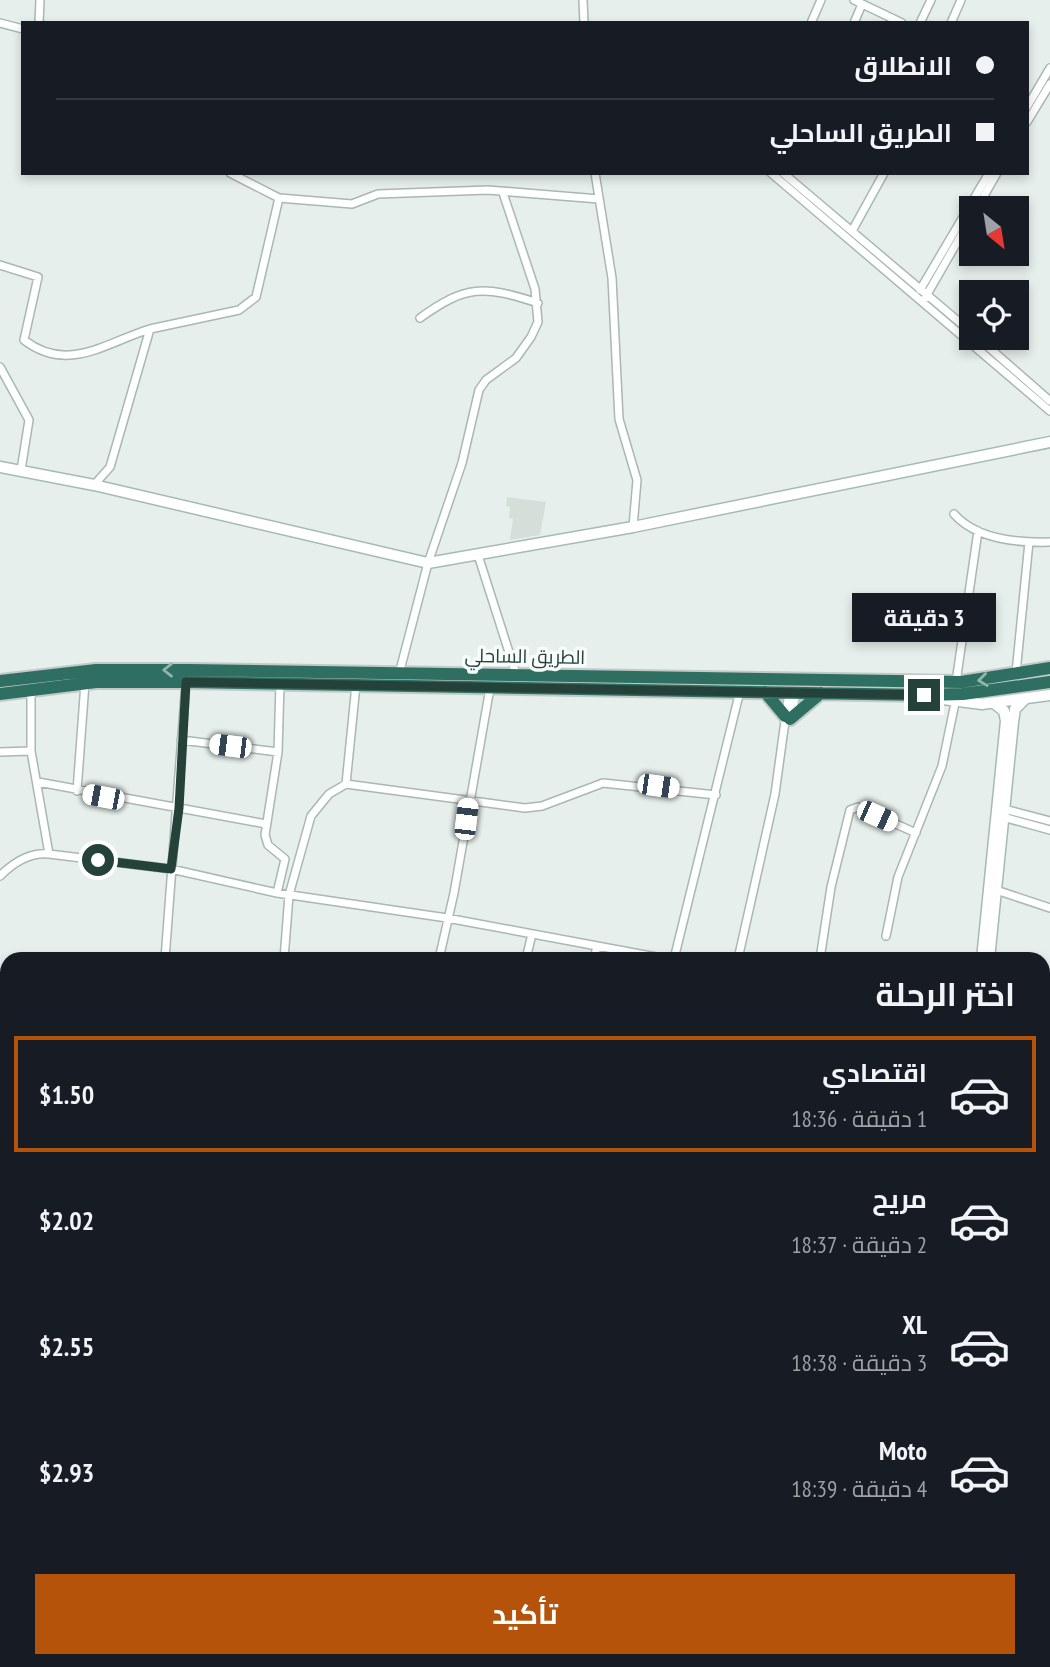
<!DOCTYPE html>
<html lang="ar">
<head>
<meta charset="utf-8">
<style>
	:root { --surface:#171b24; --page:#20242c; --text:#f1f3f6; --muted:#9ea1a6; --line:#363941; --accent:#b45309 }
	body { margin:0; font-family:"PT Sans Narrow",Cairo,sans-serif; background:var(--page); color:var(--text); direction:rtl; height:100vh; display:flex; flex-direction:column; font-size:26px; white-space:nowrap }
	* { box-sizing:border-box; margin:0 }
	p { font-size:23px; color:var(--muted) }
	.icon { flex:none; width:38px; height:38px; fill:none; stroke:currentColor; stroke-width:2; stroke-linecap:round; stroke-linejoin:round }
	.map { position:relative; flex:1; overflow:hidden; direction:ltr }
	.panel { position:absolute; left:0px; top:952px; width:1050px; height:716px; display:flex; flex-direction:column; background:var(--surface); border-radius:21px 21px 0 0; box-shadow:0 4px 10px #0003; direction:rtl }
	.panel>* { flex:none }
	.guide { position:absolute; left:21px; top:21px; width:1008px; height:154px; border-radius:0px; box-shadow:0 4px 10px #0003; direction:rtl; display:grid; align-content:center; height:154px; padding:0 35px; background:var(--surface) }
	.needle { width:46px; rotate:150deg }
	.controls { position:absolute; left:959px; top:196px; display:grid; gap:14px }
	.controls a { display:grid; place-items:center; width:70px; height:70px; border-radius:0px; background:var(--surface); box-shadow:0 4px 10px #0003; font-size:35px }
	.end { position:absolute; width:32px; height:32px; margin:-16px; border:9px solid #24423a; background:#fff; box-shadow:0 0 0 4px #fff }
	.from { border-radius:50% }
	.bubble { position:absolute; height:49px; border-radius:0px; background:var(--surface); box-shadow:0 4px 10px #0003; font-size:23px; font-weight:700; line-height:49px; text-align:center; direction:rtl }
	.car { position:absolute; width:21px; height:42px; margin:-21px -10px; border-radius:9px; box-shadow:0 0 5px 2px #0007; background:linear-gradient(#fff 24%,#345 0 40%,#fff 0 76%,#345 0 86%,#fff 0) }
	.guide b { display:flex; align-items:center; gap:24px; height:66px; font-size:26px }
	.guide b+b { border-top:2px solid var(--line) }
	.guide i { width:18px; height:18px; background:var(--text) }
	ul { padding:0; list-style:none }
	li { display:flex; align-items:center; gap:21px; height:116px; margin:0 14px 10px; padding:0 21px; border:4px solid transparent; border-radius:0px }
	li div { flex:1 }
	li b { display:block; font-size:26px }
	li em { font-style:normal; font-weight:700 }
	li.current { border-color:var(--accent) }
	li>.icon { width:63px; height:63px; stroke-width:1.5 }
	h2 { padding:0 35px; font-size:32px; line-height:84px }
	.action { display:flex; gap:14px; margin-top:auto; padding:14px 35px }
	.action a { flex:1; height:80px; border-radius:0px; background:var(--accent); color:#fff; font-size:28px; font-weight:700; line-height:80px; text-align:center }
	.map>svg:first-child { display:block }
	.built { fill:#d4dfda }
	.green { fill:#bfe0c8 }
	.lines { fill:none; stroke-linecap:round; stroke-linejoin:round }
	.street-casing { stroke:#a8b8b2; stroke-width:10 }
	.secondary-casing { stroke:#a4bbb3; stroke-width:13 }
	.primary-casing { stroke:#c2cac8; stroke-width:14 }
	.highway-casing { stroke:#c2cac8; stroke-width:16 }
	.street { stroke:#fff; stroke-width:7 }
	.secondary { stroke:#fff; stroke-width:10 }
	.primary { stroke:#6aa596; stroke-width:10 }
	.highway { stroke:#2f6f62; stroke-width:12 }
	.oneway { stroke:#93b5ae }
	.route { stroke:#24423a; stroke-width:9 }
	.labels { text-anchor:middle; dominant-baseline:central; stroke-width:7; stroke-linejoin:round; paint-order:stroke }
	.street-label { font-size:19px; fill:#24423a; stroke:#f7fbf9 }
</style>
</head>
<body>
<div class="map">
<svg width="1050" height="1667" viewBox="0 0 1050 1667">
	<rect width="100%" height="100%" fill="#e6efeb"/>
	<path class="built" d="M507 497 546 502 540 535 510 540 513 519 509 518 510 507 506 506Z"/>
	<path class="green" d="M1043 1534 1050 1538V1667H925L915 1661H1043Z"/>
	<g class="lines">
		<defs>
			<path id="street" d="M583 0 584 23
				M854 0 902 23
				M0 23 23 29
				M39 23 40 0
				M811 23 821 0
				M854 23 862 4
				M920 23 931 0
				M951 23 961 0
				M1027 107 1050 68
				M1027 122 1050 84
				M230 173 279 198
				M595 173 612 278 619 419 637 480 633 527
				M771 173 1050 411
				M783 173 971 332
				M977 208 997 173
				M852 231 884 173
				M0 265 38 277 24 340C68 374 107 342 150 329
				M920 290 989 173
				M925 298 971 218
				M420 318C466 285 483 285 538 303
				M978 338 1050 401
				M0 367 29 420 21 470
				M94 485 110 467 150 329 239 310 256 297 279 198 352 204 378 194 488 190 599 199
				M954 514C976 539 1018 543 1050 542
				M478 555 516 674
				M1016 673 1029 542
				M399 674 428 563 462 463 479 390 486 380 516 358 531 337 538 322 535 289 503 193
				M956 682 978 531
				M31 689V751L49 854
				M791 717 796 693
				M181 740 278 752
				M0 752 31 751
				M38 782 266 824
				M346 784 356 685
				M77 791 85 683
				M1000 808 1050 821
				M999 816 1050 830
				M0 876C13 863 30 852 49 854L171 869 277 893 447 918 667 959
				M996 890 1050 908
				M277 893 285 859 268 845 265 835 278 752 280 684
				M886 936 898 877 942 766 955 703
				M165 959 186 682
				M284 959 289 895 311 816 329 794 346 784 525 808 542 806 603 783 716 795
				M439 959 454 893 490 688
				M526 959 532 934
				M594 959 597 946
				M674 959 740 691
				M738 959 775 794 789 692
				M820 959 831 887 850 810 858 807 916 833
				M1043 1008 1050 993
				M1043 1031 1050 1034
				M1043 1154 1050 1142
				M0 1183 7 1187
				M1043 1227 1050 1232
				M0 1237H7
				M0 1407 7 1408
				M0 1449 7 1451
				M0 1489 7 1490
				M1043 1525 1050 1529
				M0 1588 7 1591
				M99 1661 105 1667
				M555 1661 573 1667
				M723 1661 734 1667
				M602 1667 604 1661"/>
			<path id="secondary" d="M0 467 94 485 428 563 633 527 1050 442
				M935 698 982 704 1050 695
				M982 959 1006 721 1004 711 994 703
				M989 959 1013 722 1015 709 1024 700
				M1043 1304 1050 1309
				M1043 1314 1050 1319
				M1043 1359 1050 1349
				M1043 1373 1050 1364
				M367 1667 369 1661"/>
			<path id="primary" d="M0 1097 7 1101
				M0 1111 7 1115
				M887 1661 897 1667"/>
			<path id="highway" d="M0 681 96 670H190L961 682 1050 668
				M765 692 785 716
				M0 694 96 682H186L924 695 963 694 1050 682
				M790 719 821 693"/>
		</defs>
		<use href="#street" class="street-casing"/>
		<use href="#secondary" class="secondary-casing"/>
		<use href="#primary" class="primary-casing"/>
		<use href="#highway" class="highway-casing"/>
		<use href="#street" class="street"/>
		<use href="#secondary" class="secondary"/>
		<use href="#primary" class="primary"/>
		<use href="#highway" class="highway"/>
	</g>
	<defs><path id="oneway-chevron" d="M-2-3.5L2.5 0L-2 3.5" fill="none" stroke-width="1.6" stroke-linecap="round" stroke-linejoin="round" transform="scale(1.75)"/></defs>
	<g class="oneway">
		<use href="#oneway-chevron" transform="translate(168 670) rotate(180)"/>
		<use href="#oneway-chevron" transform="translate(983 680) rotate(173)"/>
	</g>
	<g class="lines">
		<path class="route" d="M98 860 171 869 179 808 186 682 924 695"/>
	</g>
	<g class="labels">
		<g class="street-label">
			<text transform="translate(525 656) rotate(1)">الطريق الساحلي</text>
		</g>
	</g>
</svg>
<div class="controls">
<a><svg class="needle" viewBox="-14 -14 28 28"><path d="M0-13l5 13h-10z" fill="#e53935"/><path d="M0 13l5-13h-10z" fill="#9ea1a6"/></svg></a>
<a><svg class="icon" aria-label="locate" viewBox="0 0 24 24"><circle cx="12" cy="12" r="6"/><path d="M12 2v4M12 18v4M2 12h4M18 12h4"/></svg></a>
</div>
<i class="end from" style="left:98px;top:860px"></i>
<i class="end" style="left:924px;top:695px"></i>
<div class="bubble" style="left:852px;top:593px;width:144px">3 دقيقة</div>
<i class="car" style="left:230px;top:746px;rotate:277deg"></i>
<i class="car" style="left:658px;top:786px;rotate:98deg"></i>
<i class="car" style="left:103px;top:797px;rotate:281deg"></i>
<i class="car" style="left:877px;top:816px;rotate:114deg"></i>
<i class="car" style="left:466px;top:819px;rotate:7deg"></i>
<div class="guide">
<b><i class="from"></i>الانطلاق</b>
<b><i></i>الطريق الساحلي</b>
</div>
<section class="panel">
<h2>اختر الرحلة</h2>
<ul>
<li class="current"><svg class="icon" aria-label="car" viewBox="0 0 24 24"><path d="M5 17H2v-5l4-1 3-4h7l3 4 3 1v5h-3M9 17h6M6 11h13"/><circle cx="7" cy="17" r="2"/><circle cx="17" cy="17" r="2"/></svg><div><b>اقتصادي</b><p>1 دقيقة · 18:36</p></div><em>$1.50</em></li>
<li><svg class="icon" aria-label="car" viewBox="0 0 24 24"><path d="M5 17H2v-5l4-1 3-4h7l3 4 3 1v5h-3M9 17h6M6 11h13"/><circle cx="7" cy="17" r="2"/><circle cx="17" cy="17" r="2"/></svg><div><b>مريح</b><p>2 دقيقة · 18:37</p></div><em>$2.02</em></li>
<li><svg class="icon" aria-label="car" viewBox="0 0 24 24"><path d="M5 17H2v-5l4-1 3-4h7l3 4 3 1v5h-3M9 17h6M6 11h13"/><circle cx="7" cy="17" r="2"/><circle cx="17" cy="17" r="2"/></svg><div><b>XL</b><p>3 دقيقة · 18:38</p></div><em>$2.55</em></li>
<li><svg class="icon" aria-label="car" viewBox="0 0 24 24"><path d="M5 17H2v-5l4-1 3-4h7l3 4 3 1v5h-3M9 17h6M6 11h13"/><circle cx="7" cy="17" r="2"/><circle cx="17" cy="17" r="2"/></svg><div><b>Moto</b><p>4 دقيقة · 18:39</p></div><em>$2.93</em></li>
</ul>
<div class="action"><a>تأكيد</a></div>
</section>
</div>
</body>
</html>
